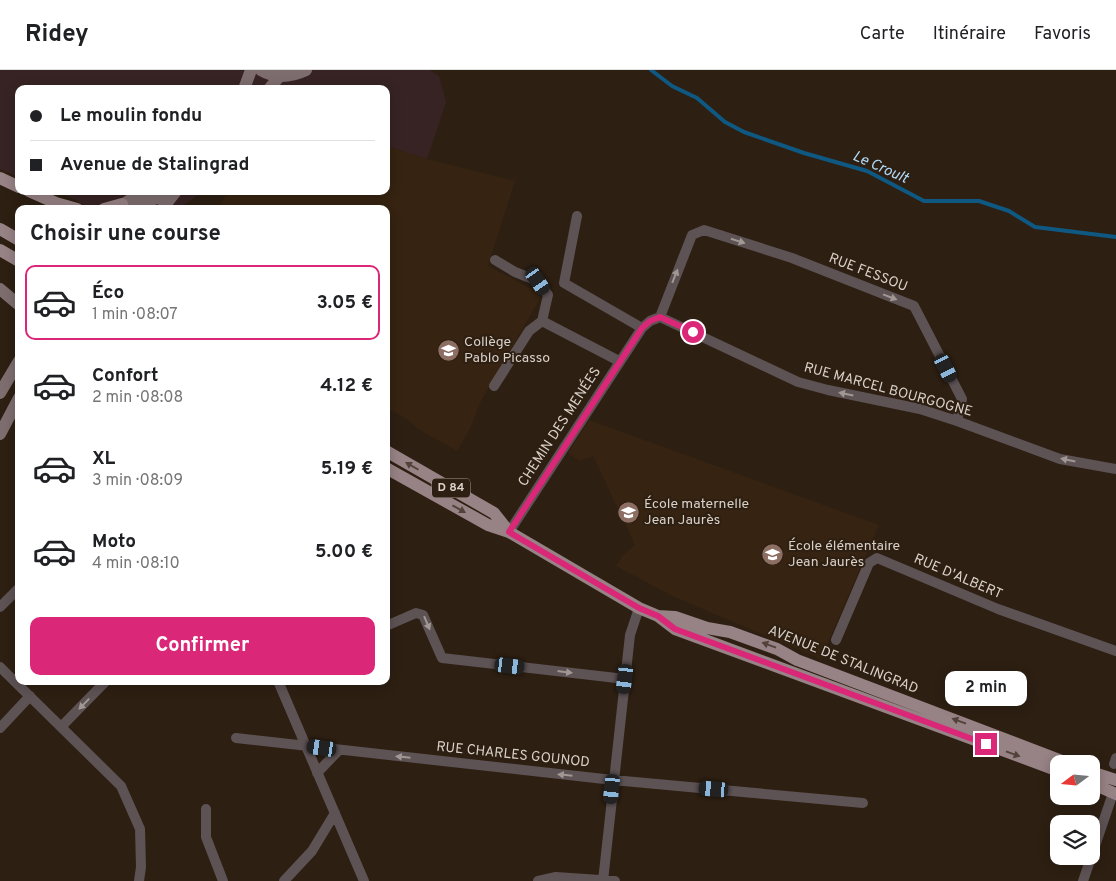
<!DOCTYPE html>
<html lang="fr">
<head>
<meta charset="utf-8">
<style>
	:root { --surface:#fff; --page:#f6f6f6; --text:#202124; --muted:#757577; --line:#e0e0e0; --accent:#db2777 }
	body { margin:0; font-family:Overpass,sans-serif; background:var(--page); color:var(--text); height:100vh; display:flex; flex-direction:column; font-size:19px; white-space:nowrap }
	* { box-sizing:border-box; margin:0 }
	p { font-size:16px; color:var(--muted) }
	.icon { flex:none; width:28px; height:28px; fill:none; stroke:currentColor; stroke-width:2; stroke-linecap:round; stroke-linejoin:round }
	.map { position:relative; flex:1; overflow:hidden }
	.sheet { position:absolute; left:15px; top:135px; width:375px; height:480px; display:flex; flex-direction:column; background:var(--surface); border-radius:10px; box-shadow:0 2px 12px #0003 }
	.sheet>* { flex:none }
	.top-card { position:absolute; left:15px; top:15px; width:375px; height:110px; border-radius:10px; box-shadow:0 2px 12px #0003; display:grid; align-content:center; height:110px; padding:0 15px; background:var(--surface) }
	.needle { width:32px; rotate:254deg }
	.tools { position:absolute; left:1050px; top:685px; display:grid; gap:10px }
	.tools a { display:grid; place-items:center; width:50px; height:50px; border-radius:10px; background:var(--surface); box-shadow:0 2px 12px #0003; font-size:25px }
	.end { position:absolute; width:22px; height:22px; margin:-11px; border:6px solid #db2777; background:#fff; box-shadow:0 0 0 2px #fff }
	.from { border-radius:50% }
	.bubble { position:absolute; height:35px; border-radius:10px; background:var(--surface); box-shadow:0 2px 12px #0003; font-size:16px; font-weight:700; line-height:35px; text-align:center }
	.car { position:absolute; width:15px; height:30px; margin:-15px -8px; border-radius:6px; box-shadow:0 0 4px 1px #0007; background:linear-gradient(#222 24%,#8ab4d8 0 40%,#222 0 76%,#8ab4d8 0 86%,#222 0) }
	.top-card b { display:flex; align-items:center; gap:18px; height:48px; font-size:19px }
	.top-card b+b { border-top:1px solid var(--line) }
	.top-card i { width:12px; height:12px; background:var(--text) }
	ul { padding:0; list-style:none }
	li { display:flex; align-items:center; gap:15px; height:75px; margin:0 10px 8px; padding:0 5px; border:2px solid transparent; border-radius:10px }
	li div { flex:1 }
	li b { display:block; font-size:19px }
	li em { font-style:normal; font-weight:700 }
	li.current { border-color:var(--accent) }
	li>.icon { width:45px; height:45px; stroke-width:1.5 }
	h2 { padding:0 15px; font-size:22px; line-height:60px }
	.cta { display:flex; gap:10px; margin-top:auto; padding:10px 15px }
	.cta a { flex:1; height:58px; border-radius:10px; background:var(--accent); color:#fff; font-size:20px; font-weight:700; line-height:58px; text-align:center }
	header { display:flex; align-items:center; gap:30px; box-sizing:border-box; height:70px; padding:0 25px; background:var(--surface); border-bottom:1px solid var(--line) }
	header strong { font-size:24px }
	nav { display:flex; gap:28px; margin-inline-start:auto; font-size:18px }
	.map>svg:first-child { display:block }
	.commercial { fill:#372324 }
	.built { fill:#362311 }
	.lines { fill:none; stroke-linecap:round; stroke-linejoin:round }
	.stream { stroke:#0e5882; stroke-width:4 }
	.minor { stroke:#5d5254; stroke-width:10 }
	.secondary { stroke:#7e6d6f; stroke-width:12 }
	.primary { stroke:#978285; stroke-width:12 }
	.oneway { fill:#a19793 }
	.oneway2 { fill:#52423a }
	.route { stroke:#db2777; stroke-width:6 }
	.labels { text-anchor:middle; dominant-baseline:central; stroke-width:4; stroke-linejoin:round; paint-order:stroke }
	.shield { fill:#2d1f12; stroke:#a59b91; stroke-width:1 }
	.shield-label { font-size:12px; font-weight:bold; fill:#d9d0c7 }
	.street-label { font-size:14px; fill:#d9d0c7; stroke:#2d1f12 }
	.poi-label { font-size:14px; fill:#d9d0c7; stroke:#2d1f12; text-anchor:start }
	.water-label { font-size:15px; font-style:italic; fill:#b0d9f7; stroke:#2d1f12 }
</style>
</head>
<body>
<header>
<strong>Ridey</strong>
<nav><a>Carte</a><a>Itinéraire</a><a>Favoris</a></nav>
</header>
<div class="map">
<svg width="1116" height="811" viewBox="0 0 1116 811">
	<rect width="100%" height="100%" fill="#2d1f12"/>
	<path class="commercial" d="M0 0H430L439 6 446 32 427 89 386 76V19H19V107L0 99Z
		M55 121H203L179 139H84L76 130Z"/>
	<path class="built" d="M386 76 427 89 515 111 488 196 534 220 541 227 480 333 471 357 457 381 418 359 407 349 386 337V139H219L227 121H386Z
		M589 350 879 455 821 589 672 526 616 496 623 485 635 475 593 386 580 391 568 383Z"/>
	<g class="lines">
		<path class="stream" d="M651 0 672 16 697 28 725 52 744 62 804 83 867 101 924 131H979L1009 141 1035 157 1116 167"/>
		<path class="minor" d="M577 146 564 213 642 258
			M495 190 515 202 538 211 548 225 542 251 619 291
			M660 247 798 312 828 320 920 339 957 351 1060 389 1116 399
			M660 247 692 165 704 160 792 188 914 236 962 329 957 351
			M494 316 529 261 542 251
			M509 462 642 258 650 251 660 247
			M0 537 19 518
			M386 556 416 543 423 545 442 588 625 609
			M836 570 869 493 877 488 998 539 1116 581
			M0 597 121 716 140 759 141 797 139 811
			M278 611 364 811
			M61 657 106 611
			M0 658 30 626
			M236 668 613 710 863 733
			M1114 694 1116 688
			M317 703 339 680
			M206 739V767L223 811
			M284 811 312 781 335 743
			M538 811 556 807 615 811
			M603 811 630 565 639 538
			M1083 811 1113 723"/>
		<path class="secondary" d="M261 0C276 9 291 7 306 0
			M244 19 251 0
			M269 19 279 7
			M116 139 144 121
			M136 139 151 130 176 121
			M162 139 176 121
			M0 219 19 235
			M0 323 19 291
			M0 364 19 328"/>
		<path class="primary" d="M0 108 19 117
			M29 121 56 133 77 139
			M104 139 122 134
			M0 159 19 170
			M0 180 19 191
			M386 381 494 443 509 462
			M386 398 488 455 509 462 639 538 658 546 675 559 1059 701
			M658 546 675 547 707 558 730 562 777 579 797 590 1070 694
			M1091 702 1116 710
			M1091 713 1116 724"/>
	</g>
	<defs><path id="oneway-solid" d="M-6-.8H1V-3.2L6.5 0L1 3.2V.8H-6Z" transform="scale(1.25)"/></defs>
	<g class="oneway">
		<use href="#oneway-solid" transform="translate(738 171) rotate(18)"/>
		<use href="#oneway-solid" transform="translate(675 206) rotate(-68)"/>
		<use href="#oneway-solid" transform="translate(890 227) rotate(21)"/>
		<use href="#oneway-solid" transform="translate(846 324) rotate(-168)"/>
		<use href="#oneway-solid" transform="translate(1068 390) rotate(-168)"/>
		<use href="#oneway-solid" transform="translate(427 553) rotate(67)"/>
		<use href="#oneway-solid" transform="translate(565 602) rotate(7)"/>
		<use href="#oneway-solid" transform="translate(84 634) rotate(134)"/>
		<use href="#oneway-solid" transform="translate(403 687) rotate(-174)"/>
		<use href="#oneway-solid" transform="translate(565 705) rotate(-174)"/>
	</g>
	<g class="oneway2">
		<use href="#oneway-solid" transform="translate(412 396) rotate(-150)"/>
		<use href="#oneway-solid" transform="translate(459 439) rotate(29)"/>
		<use href="#oneway-solid" transform="translate(769 575) rotate(-160)"/>
		<use href="#oneway-solid" transform="translate(959 651) rotate(-160)"/>
		<use href="#oneway-solid" transform="translate(1013 684) rotate(20)"/>
	</g>
	<g class="lines">
		<path class="route" d="M693 262 660 247 650 251 642 258 509 462 639 538 658 546 675 559 986 674"/>
	</g>
	<defs>
		<symbol id="school-disc" viewBox="-11 -11 22 22"><circle r="9.5" fill="#8d6e63" stroke="#2d1f12"/><path d="M0-5L7-2L0 1L-7-2ZM-4 1L0 2.5L4 1V4Q0 6-4 4Z" fill="#fff"/></symbol>
	</defs>
	<g fill-rule="evenodd">
		<use href="#school-disc" x="436" y="268" width="25" height="25"/>
		<use href="#school-disc" x="616" y="430" width="25" height="25"/>
		<use href="#school-disc" x="760" y="472" width="25" height="25"/>
	</g>
	<g class="labels">
		<rect class="shield" x="432" y="408.5" width="38" height="19" rx="4"/>
		<g class="shield-label">
			<text x="451" y="418">D 84</text>
		</g>
		<g class="street-label">
			<text transform="translate(868 203) rotate(21)">RUE FESSOU</text>
			<text transform="translate(888 320) rotate(15)">RUE MARCEL BOURGOGNE</text>
			<text transform="translate(560 357) rotate(-57)">CHEMIN DES MENÉES</text>
			<text transform="translate(958 507) rotate(23)">RUE D'ALBERT</text>
			<text transform="translate(843 590) rotate(22)">AVENUE DE STALINGRAD</text>
			<text transform="translate(513 685) rotate(6)">RUE CHARLES GOUNOD</text>
		</g>
		<g class="poi-label">
			<text x="464" y="272">Collège<tspan x="464" dy="16">Pablo Picasso</tspan></text>
			<text x="644" y="434">École maternelle<tspan x="644" dy="16">Jean Jaurès</tspan></text>
			<text x="788" y="476">École élémentaire<tspan x="788" dy="16">Jean Jaurès</tspan></text>
		</g>
		<g class="water-label">
			<text transform="translate(880 98) rotate(24)">Le Croult</text>
		</g>
	</g>
</svg>
<div class="tools">
<a><svg class="needle" viewBox="-14 -14 28 28"><path d="M0-13l5 13h-10z" fill="#e53935"/><path d="M0 13l5-13h-10z" fill="#757577"/></svg></a>
<a><svg class="icon" aria-label="layers" viewBox="0 0 24 24"><path d="M12 4l9 5-9 5-9-5zM3 14l9 5 9-5"/></svg></a>
</div>
<i class="end from" style="left:693px;top:262px"></i>
<i class="end" style="left:986px;top:674px"></i>
<div class="bubble" style="left:945px;top:601px;width:82px">2 min</div>
<i class="car" style="left:538px;top:211px;rotate:145deg"></i>
<i class="car" style="left:946px;top:298px;rotate:153deg"></i>
<i class="car" style="left:510px;top:596px;rotate:97deg"></i>
<i class="car" style="left:625px;top:609px;rotate:187deg"></i>
<i class="car" style="left:322px;top:678px;rotate:278deg"></i>
<i class="car" style="left:612px;top:719px;rotate:186deg"></i>
<i class="car" style="left:714px;top:719px;rotate:275deg"></i>
<div class="top-card">
<b><i class="from"></i>Le moulin fondu</b>
<b><i></i>Avenue de Stalingrad</b>
</div>
<section class="sheet">
<h2>Choisir une course</h2>
<ul>
<li class="current"><svg class="icon" aria-label="car" viewBox="0 0 24 24"><path d="M5 17H2v-5l4-1 3-4h7l3 4 3 1v5h-3M9 17h6M6 11h13"/><circle cx="7" cy="17" r="2"/><circle cx="17" cy="17" r="2"/></svg><div><b>Éco</b><p>1 min · 08:07</p></div><em>3.05 €</em></li>
<li><svg class="icon" aria-label="car" viewBox="0 0 24 24"><path d="M5 17H2v-5l4-1 3-4h7l3 4 3 1v5h-3M9 17h6M6 11h13"/><circle cx="7" cy="17" r="2"/><circle cx="17" cy="17" r="2"/></svg><div><b>Confort</b><p>2 min · 08:08</p></div><em>4.12 €</em></li>
<li><svg class="icon" aria-label="car" viewBox="0 0 24 24"><path d="M5 17H2v-5l4-1 3-4h7l3 4 3 1v5h-3M9 17h6M6 11h13"/><circle cx="7" cy="17" r="2"/><circle cx="17" cy="17" r="2"/></svg><div><b>XL</b><p>3 min · 08:09</p></div><em>5.19 €</em></li>
<li><svg class="icon" aria-label="car" viewBox="0 0 24 24"><path d="M5 17H2v-5l4-1 3-4h7l3 4 3 1v5h-3M9 17h6M6 11h13"/><circle cx="7" cy="17" r="2"/><circle cx="17" cy="17" r="2"/></svg><div><b>Moto</b><p>4 min · 08:10</p></div><em>5.00 €</em></li>
</ul>
<div class="cta"><a>Confirmer</a></div>
</section>
</div>
</body>
</html>
